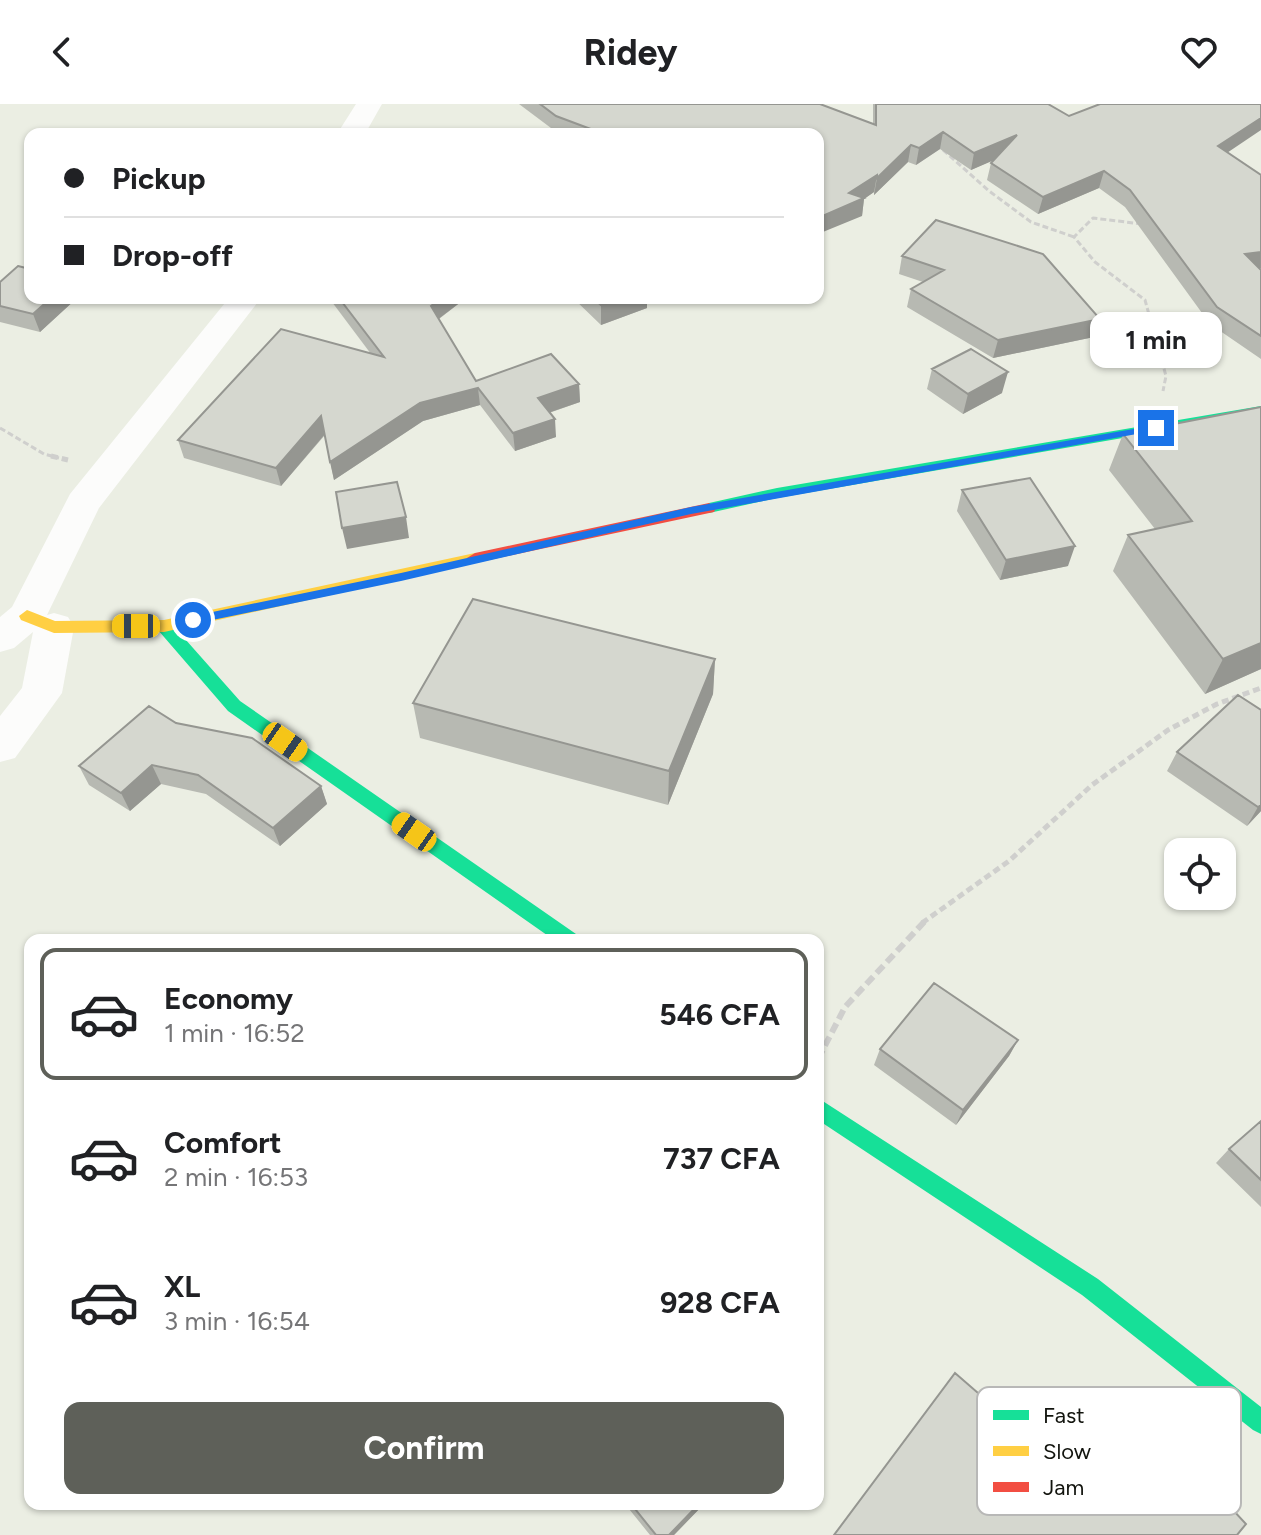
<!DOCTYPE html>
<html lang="en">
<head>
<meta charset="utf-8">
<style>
	:root { --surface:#fff; --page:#f6f6f6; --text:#202124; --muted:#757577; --line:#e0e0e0; --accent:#5e6059 }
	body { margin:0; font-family:Figtree,sans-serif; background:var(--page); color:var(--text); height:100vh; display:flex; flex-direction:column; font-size:30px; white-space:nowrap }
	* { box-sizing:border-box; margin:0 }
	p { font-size:26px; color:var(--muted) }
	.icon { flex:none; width:44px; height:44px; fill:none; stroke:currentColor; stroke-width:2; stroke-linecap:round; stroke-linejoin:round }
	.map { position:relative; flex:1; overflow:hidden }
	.side { position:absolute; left:24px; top:830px; width:800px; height:576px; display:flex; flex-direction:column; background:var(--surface); border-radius:16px; box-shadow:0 2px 6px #0004 }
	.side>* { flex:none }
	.hud { position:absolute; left:24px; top:24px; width:800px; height:176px; border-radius:16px; box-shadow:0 2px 6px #0004; display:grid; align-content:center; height:176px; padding:0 40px; background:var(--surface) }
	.tools { position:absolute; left:1164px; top:734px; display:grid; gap:16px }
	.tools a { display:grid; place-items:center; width:72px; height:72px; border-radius:16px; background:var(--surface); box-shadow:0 2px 6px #0004; font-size:40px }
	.end { position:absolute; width:36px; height:36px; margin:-18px; border:10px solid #1a73e8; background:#fff; box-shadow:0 0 0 4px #fff }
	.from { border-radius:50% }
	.bubble { position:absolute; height:56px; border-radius:16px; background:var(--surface); box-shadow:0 2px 6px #0004; font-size:26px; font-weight:700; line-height:56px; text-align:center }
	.car { position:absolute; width:24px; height:48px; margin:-24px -12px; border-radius:10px; box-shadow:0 0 6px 2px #0007; background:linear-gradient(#f5c518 24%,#345 0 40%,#f5c518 0 76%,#345 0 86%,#f5c518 0) }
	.hud b { display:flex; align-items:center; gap:28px; height:76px; font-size:30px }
	.hud b+b { border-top:2px solid var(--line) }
	.hud i { width:20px; height:20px; background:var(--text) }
	ul { padding:14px 0 0; list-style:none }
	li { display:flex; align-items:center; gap:24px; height:132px; margin:0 16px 12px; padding:0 24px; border:4px solid transparent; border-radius:16px }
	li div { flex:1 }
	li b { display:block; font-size:30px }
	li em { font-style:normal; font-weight:700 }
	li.active { border-color:var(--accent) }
	li>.icon { width:72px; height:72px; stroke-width:1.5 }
	.button { display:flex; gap:16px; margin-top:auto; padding:16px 40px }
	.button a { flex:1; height:92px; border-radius:16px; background:var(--accent); color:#fff; font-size:32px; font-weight:700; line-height:92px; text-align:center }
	header { display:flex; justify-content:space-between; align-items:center; height:104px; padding:0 40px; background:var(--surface); font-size:36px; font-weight:700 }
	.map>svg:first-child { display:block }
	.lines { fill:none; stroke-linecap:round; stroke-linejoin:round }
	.path-far2 { stroke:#cfcfcd; stroke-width:3; stroke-dasharray:6 3; stroke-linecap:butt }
	.path-far1 { stroke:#cfcfcd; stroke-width:5; stroke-dasharray:7 4; stroke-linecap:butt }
	.path { stroke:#cfcfcd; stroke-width:6; stroke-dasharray:10 5; stroke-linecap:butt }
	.street { fill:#fcfcfb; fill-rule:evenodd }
	.fast { fill:#16e098; fill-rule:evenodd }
	.slow { fill:#ffcf43; fill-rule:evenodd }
	.jam { fill:#f24e42; fill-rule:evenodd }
	.wall { fill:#b7b9b2 }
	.shaded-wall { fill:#959691 }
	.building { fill:#d5d7cf; stroke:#959691; stroke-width:2 }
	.route { fill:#1a73e8 }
	.key { fill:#fff; stroke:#b8b8b7; stroke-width:2 }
	.key-label { font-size:22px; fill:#12140e }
</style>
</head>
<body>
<header><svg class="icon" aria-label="back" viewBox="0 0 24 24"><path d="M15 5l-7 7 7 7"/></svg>Ridey<svg class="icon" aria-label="heart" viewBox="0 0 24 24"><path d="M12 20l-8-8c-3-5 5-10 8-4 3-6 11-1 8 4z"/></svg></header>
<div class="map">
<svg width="1261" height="1431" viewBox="0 0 1261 1431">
	<rect width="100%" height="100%" fill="#ebeee3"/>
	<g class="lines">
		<path class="path-far2" d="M943 46 989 87 1031 118 1074 133
			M1142 120 1093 114 1074 133 1095 158 1145 196 1166 272 1163 287
			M0 324 44 350 59 354"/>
		<path class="path-far1" d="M51 352 68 356
			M922 819 1009 757 1092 681 1168 626 1217 600 1261 584"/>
		<path class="path" d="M818 955 845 903 925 817"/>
		<path class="street" d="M356 0H382L365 30H337Z
			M229 194H261L99 404 47 511 54 509 68 513 74 523 62 589 15 654 0 658V612L22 584 33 528 14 544 0 548V513L12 503 70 390Z"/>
		<path class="fast" d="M1261 302V310L777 394 709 409 702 404 709 399 777 384Z
			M164 516 170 518 240 597 576 830 579 836H554L228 607 158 526 156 522 158 518Z
			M818 994 1098 1175 1261 1303V1330L1253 1326 1082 1191 818 1016Z"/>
		<path class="slow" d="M475 449 480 450 483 454 480 458 164 528 54 529 21 516 19 512 27 506 55 517 164 516Z"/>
		<path class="jam" d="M709 399 716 404 714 408 475 459 467 454 475 449Z"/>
	</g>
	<path class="wall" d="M519 0H820L873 20V0H1048L1069 12 1228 49 1261 71V164H1260L1261 166V255L1210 220 1125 103 1099 84 1038 110 987 76 991 59 993 56 971 66 940 45 916 61 908 58 874 91V88L864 95 862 112 818 30H559Z
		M902 152 1100 215 1094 233 993 254 907 203 911 185 923 178 899 170Z
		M0 178 30 194H77L40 228 0 218Z
		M329 194H466L439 215 476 277 579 280 580 298 549 309 556 333 515 347 480 301 423 317 334 376 325 331 281 382 184 354 178 336 371 250Z
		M573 194H647V204L601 221Z
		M932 265 1002 289 963 310 927 285Z
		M1261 303V565L1205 590 1113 467 1128 431 1155 425 1109 366 1123 330Z
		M962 386 1068 462 1000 476 957 407Z
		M715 555 713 590 668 701 420 634 413 599Z
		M1261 606V707L1247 722 1167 667 1177 648Z
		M176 619 321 682 327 700 280 742 206 690 161 680 130 707 89 681 79 662Z
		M1018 936 1009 952 956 1021 874 961 880 945Z
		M1261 1017V1103L1216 1059 1229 1045Z
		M944 1284 1104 1398 1151 1350 1170 1338 1237 1431H834Z
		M625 1400H704L674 1431H650Z"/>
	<path class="shaded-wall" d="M1261 14V26L1212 59 1218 42Z
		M943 28 940 45 916 61 919 44Z
		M1017 31 1013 48 971 66 974 49Z
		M911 41 908 58 874 91 877 74Z
		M1104 67 1099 84 1038 110 1043 93Z
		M877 71 874 88 864 95 862 112 818 130V114L849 89Z
		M1261 148V164L1238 167 1245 150Z
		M51 194H77L40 228 33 210Z
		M441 194H466L433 219 431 202Z
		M620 194H647V204L601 221V201Z
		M1100 215 1094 233 993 254 998 236Z
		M1008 268 1002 289 963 310 968 290Z
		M579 280 580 298 539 312 538 294Z
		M478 284 480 301 423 317 334 376 330 358 420 299Z
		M321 312 325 330 281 382 276 364Z
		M555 315 556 333 515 347 513 329Z
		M406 413 409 434 347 445 342 424Z
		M1075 442 1068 462 1000 476 1006 456Z
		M1261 539V565L1205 590 1223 555Z
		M715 555 713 590 668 701 669 667Z
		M152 661 161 680 130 707 121 689Z
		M321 682 327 700 280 742 273 724Z
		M1261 701V707L1247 722 1258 703Z
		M1018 936 1009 952 956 1021 963 1006Z
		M699 1400H704L674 1431H669Z"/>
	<path class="building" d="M540 0H820L876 21V0H1048L1069 12 1100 0H1261V14L1218 42 1261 71V148L1245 150 1261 166V232L1217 203 1130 86 1104 67 1043 93 991 59 1017 31 974 49 943 28 919 44 911 41 877 74V71L849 89 864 94 818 114V30H604L556 12Z
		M936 116 1043 150 1100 215 998 236 911 185 944 166 902 152Z
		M18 162 30 165V194H51L33 210 0 202V178Z
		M339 194H441L431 202 476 277 551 250 579 280 538 294 555 315 513 329 478 284 420 299 330 358 321 312 276 364 178 336 281 225 384 253Z
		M593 194H620L601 201Z
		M971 245 1008 268 968 290 932 265Z
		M1261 303V539L1223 555 1128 431 1192 417 1123 330Z
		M1030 374 1075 442 1006 456 962 386Z
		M397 378 406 413 342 424 336 388Z
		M473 495 715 555 669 667 413 599Z
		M1238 591 1261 606V701L1258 703 1177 648Z
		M149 602 176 619 252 634 321 682 273 724 198 671 152 661 121 689 79 662Z
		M934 879 1018 936 963 1006 880 945Z
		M1261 1017V1076L1229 1045Z
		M955 1269 1108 1402 1170 1338 1246 1420 1237 1431H834Z
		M631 1400H699L669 1431H656Z"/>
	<path class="route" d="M1156 321 1161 324 1159 326 691 410 401 477 193 520 188 516 193 512 401 469 691 403Z"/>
	<rect x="977" y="1283" width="264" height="128" rx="12" class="key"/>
	<rect x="993" y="1306" width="36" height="10" fill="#16e098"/>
	<rect x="993" y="1342" width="36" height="10" fill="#ffcf43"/>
	<rect x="993" y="1378" width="36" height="10" fill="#f24e42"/>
	<g class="key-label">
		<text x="1043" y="1319">Fast</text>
		<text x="1043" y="1355">Slow</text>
		<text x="1043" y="1391">Jam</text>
	</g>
</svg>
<div class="tools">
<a><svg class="icon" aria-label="locate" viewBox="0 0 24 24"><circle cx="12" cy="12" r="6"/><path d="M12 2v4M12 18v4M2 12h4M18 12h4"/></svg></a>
</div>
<i class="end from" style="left:193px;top:516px"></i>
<i class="end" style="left:1156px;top:324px"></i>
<div class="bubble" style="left:1090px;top:208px;width:132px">1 min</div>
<i class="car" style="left:136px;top:522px;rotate:270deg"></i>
<i class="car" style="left:285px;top:638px;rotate:125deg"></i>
<i class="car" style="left:414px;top:728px;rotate:305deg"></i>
<div class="hud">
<b><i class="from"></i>Pickup</b>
<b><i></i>Drop-off</b>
</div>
<section class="side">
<ul>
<li class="active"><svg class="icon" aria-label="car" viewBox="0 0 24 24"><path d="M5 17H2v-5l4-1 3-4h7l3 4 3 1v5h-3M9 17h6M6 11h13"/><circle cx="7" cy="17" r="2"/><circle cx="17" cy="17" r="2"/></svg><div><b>Economy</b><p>1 min · 16:52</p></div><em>546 CFA</em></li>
<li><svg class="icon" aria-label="car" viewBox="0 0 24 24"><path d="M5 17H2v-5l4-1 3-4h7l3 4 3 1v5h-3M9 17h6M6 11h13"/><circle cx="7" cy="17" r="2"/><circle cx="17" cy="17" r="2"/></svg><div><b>Comfort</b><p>2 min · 16:53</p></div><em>737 CFA</em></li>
<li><svg class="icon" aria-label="car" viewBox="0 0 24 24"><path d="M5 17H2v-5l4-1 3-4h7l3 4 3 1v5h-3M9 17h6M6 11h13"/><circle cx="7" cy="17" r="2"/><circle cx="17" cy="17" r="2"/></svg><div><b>XL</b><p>3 min · 16:54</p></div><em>928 CFA</em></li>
</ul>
<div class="button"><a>Confirm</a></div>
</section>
</div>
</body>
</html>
